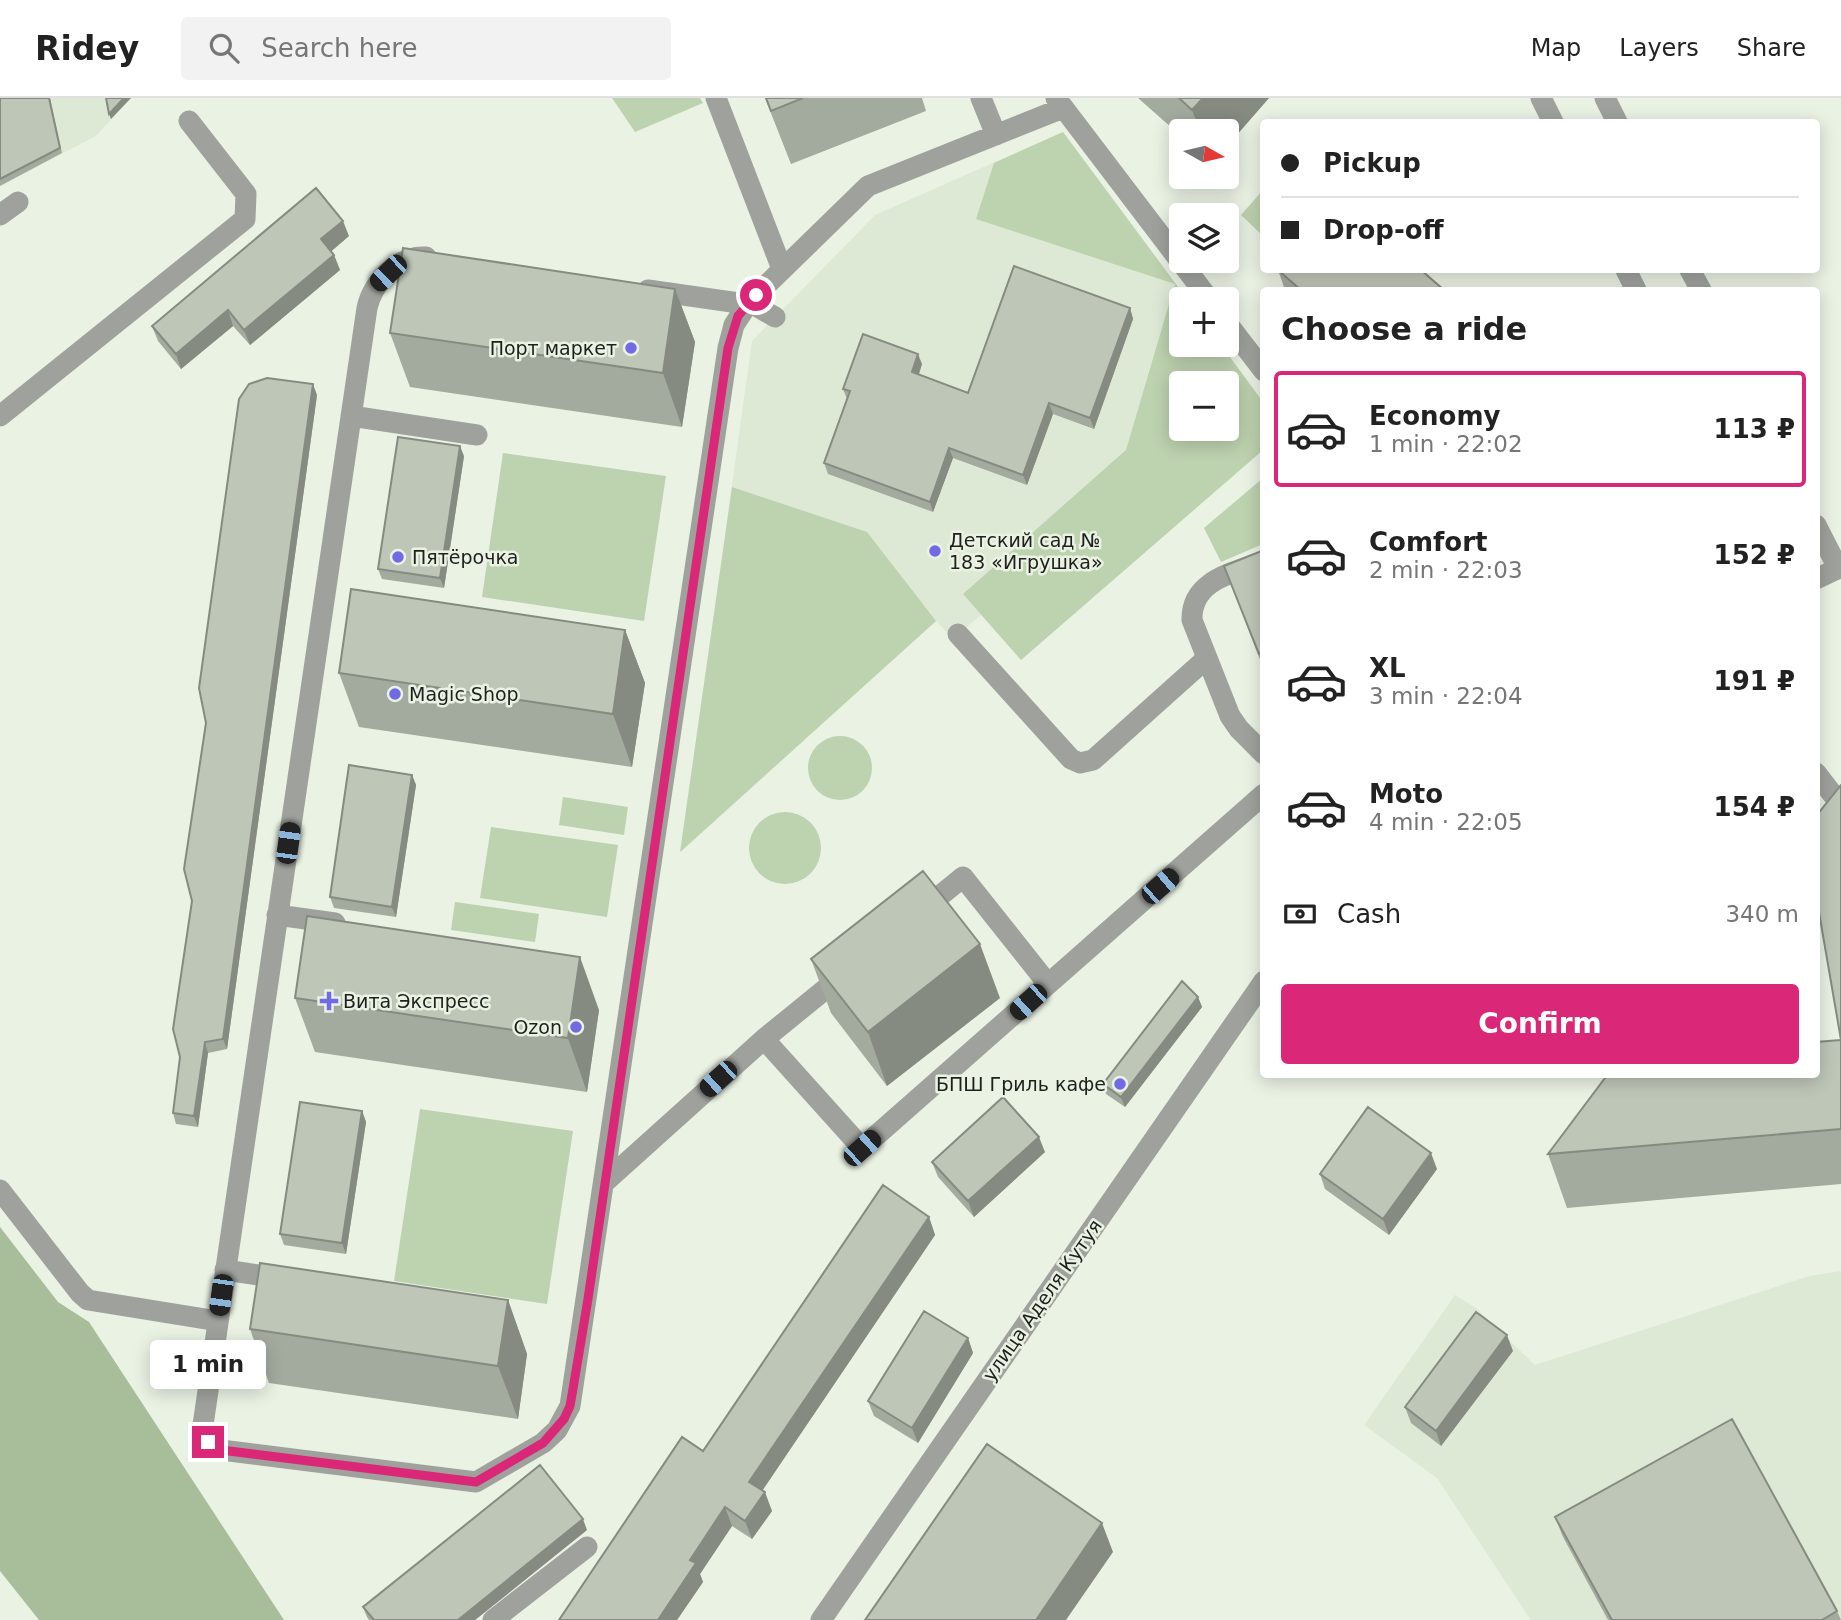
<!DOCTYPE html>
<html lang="en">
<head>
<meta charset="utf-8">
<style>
	:root { --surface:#fff; --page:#f2f2f2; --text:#222; --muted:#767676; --line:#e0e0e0; --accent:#db2777 }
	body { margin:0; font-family:"DejaVu Sans",sans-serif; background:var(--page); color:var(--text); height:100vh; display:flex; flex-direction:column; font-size:26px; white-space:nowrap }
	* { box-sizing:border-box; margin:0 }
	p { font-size:23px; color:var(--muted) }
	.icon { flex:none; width:38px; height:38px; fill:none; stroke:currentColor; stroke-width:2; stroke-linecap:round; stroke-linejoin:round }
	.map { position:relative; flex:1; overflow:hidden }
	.drawer { position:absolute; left:1260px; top:189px; width:560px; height:791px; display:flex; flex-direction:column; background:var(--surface); border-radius:7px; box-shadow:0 4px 18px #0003 }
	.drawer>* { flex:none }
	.hud { position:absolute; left:1260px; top:21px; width:560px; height:154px; border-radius:7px; box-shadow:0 4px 18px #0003; display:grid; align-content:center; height:154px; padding:0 21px; background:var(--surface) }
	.needle { width:46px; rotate:98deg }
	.buttons { position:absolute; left:1169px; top:21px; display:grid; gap:14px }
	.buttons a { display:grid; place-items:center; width:70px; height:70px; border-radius:7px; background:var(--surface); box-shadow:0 4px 18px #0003; font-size:35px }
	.end { position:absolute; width:32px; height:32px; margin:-16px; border:9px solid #db2777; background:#fff; box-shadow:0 0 0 4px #fff }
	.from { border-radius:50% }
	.bubble { position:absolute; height:49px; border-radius:7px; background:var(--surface); box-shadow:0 4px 18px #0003; font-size:23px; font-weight:800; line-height:49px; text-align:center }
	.car { position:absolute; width:21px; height:42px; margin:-21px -10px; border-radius:9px; box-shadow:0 0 5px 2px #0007; background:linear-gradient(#222 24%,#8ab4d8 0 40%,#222 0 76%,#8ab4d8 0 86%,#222 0) }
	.hud b { display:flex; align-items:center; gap:24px; height:66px; font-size:26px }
	.hud b+b { border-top:2px solid var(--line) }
	.hud i { width:18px; height:18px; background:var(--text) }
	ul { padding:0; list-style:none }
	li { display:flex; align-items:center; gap:21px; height:116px; margin:0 14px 10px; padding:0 7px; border:4px solid transparent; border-radius:7px }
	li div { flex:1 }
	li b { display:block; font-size:26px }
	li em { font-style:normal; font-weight:800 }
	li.selected { border-color:var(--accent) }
	li>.icon { width:63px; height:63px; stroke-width:1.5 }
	h2 { padding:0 21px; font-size:32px; line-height:84px }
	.pay { display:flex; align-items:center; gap:18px; height:77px; padding:0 21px; font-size:26px }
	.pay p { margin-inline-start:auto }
	.action { display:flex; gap:14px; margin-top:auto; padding:14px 21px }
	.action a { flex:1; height:80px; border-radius:7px; background:var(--accent); color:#fff; font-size:28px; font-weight:800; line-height:80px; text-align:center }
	header { display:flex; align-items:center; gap:42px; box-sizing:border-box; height:98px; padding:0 35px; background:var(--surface); border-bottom:2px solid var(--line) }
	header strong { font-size:33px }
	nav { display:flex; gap:38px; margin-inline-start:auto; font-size:24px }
	.search { width:490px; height:63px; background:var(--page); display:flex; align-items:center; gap:18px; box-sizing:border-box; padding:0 24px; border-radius:7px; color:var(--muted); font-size:26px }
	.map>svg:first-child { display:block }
	.built { fill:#dde9d5; fill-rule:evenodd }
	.green { fill:#bdd2af; fill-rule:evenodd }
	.forest { fill:#a8bd99 }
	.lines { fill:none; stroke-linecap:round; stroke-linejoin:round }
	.minor { stroke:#9fa29c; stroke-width:21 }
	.wall { fill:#a3aa9e }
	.shaded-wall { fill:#858b81 }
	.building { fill:#bec6b8; stroke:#858b81; stroke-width:2 }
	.route { stroke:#db2777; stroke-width:9 }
	.poi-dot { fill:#716ae4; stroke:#eaf2e4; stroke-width:2.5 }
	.labels { text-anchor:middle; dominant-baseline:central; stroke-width:5; stroke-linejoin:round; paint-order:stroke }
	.poi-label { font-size:19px; fill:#1d201b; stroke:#eaf2e4; text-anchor:start }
	.street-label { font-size:19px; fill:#1d201b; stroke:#eaf2e4 }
</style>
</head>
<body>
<header>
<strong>Ridey</strong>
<div class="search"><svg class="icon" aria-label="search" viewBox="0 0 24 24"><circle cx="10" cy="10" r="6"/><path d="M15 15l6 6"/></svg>Search here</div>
<nav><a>Map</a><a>Layers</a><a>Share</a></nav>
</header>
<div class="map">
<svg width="1841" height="1522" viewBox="0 0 1841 1522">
	<rect width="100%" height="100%" fill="#eaf2e4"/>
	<path class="built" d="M0 0H131L96 38 0 88Z
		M1063 34 1187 201H1181V247H1221L1263 304V352L1021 562 981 517 953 541 936 523 681 754 752 243 875 117ZM1181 285H1227V331H1181Z
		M1841 1173V1522H1531L1437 1380 1364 1327 1455 1197 1476 1210 1535 1267 1809 1178Z"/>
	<path class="green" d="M612 0H700L703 5 635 34Z
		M1063 34 1187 201H1181V247H1221L1263 304V352L1021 562 963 496 1126 352 1175 186 976 121 994 65ZM1181 285H1227V331H1181Z
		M1263 92V138L1241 117Z
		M503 355 666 378 644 523 482 499Z
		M1263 380V446L1221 464 1204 430Z
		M732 389 867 434 936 523 680 754Z
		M808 670a32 32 0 1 1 64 0a32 32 0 1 1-64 0Z
		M563 699 628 709 624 737 559 727Z
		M749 750a36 36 0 1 1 72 0a36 36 0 1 1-72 0Z
		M491 729 618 747 607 819 480 800Z
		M455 804 539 816 535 844 451 832Z
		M420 1011 573 1033 547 1206 394 1183Z"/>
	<path class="forest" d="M0 1129 58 1204 89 1224 284 1522H39L0 1473Z"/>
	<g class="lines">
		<path class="minor" d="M716 0 782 171
			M981 0 996 37
			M1056 0 1209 201
			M1541 0 1553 24
			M1605 0 1617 24
			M0 117 18 104
			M426 159C398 157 373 184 367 210L203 1327 205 1338 213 1351 476 1384 543 1345 557 1332 570 1308 728 250 734 227 749 204 868 88 1063 10
			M1626 172 1636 192
			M1690 172 1701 192
			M648 192 746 206
			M749 204 775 219
			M1227 225 1264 273
			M0 318 245 121 246 96 189 23
			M351 318 477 337
			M1816 427 1838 470
			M1264 463C1233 475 1191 482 1192 522L1230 618 1239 631 1264 656
			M1816 481 1841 469
			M958 536 1071 661 1080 665 1093 662 1207 560
			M1816 675 1837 702
			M920 814 963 779 1048 886
			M277 817 335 825
			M764 941 862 1050 1264 696
			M605 1084 764 941 844 876
			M0 1092 80 1195 88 1202 218 1223
			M225 1172 286 1181
			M493 1522 587 1449
			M821 1522 1264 883"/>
	</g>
	<path class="wall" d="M0 0H50L62 55 0 88Z
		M765 0H922L926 13 791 66Z
		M1138 0H1269L1227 48V33H1181V38Z
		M349 138 331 153 334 157 340 172 250 247 233 228 181 271 158 243 152 228Z
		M1278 172 1444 192H1285Z
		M675 191 695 244 682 329 410 289 390 235Z
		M1130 210 1133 221 1094 331 1053 316 1027 387 953 360 933 414 828 376 824 365 847 301 843 291 922 266 919 276 968 295Z
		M317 297 227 951 208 955 198 1029 176 1026 173 1015 180 959 206 625Z
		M464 358 444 490 382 481 378 471Z
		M1264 452V572L1224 468Z
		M625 532 645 585 632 669 359 629 339 575Z
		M412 677 416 687 396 819 334 810 330 799Z
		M1841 687V1086L1567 1110 1548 1056 1841 942Z
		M811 861 1000 900 887 988 831 915Z
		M1198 899 1202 909 1125 1009 1106 996 1103 986Z
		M295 900 599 912 587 994 315 954Z
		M362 1013 366 1024 346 1156 284 1147 280 1136Z
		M1045 1054 974 1119 938 1079 932 1064Z
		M1437 1071 1389 1137 1325 1091 1320 1076Z
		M929 1119 935 1137 762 1393 772 1413 752 1441 732 1428 700 1476 703 1484 677 1522 703 1353Z
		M508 1202 527 1256 518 1321 269 1285 250 1231Z
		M968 1240 973 1255 918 1345 874 1318 868 1303Z
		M1513 1253 1441 1348 1411 1325 1405 1309Z
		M1555 1419 1837 1513 1841 1522H1608L1563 1439Z
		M587 1432 475 1522H369L367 1519 363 1509Z"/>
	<path class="shaded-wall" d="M124 0H131L111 21 109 16Z
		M1203 0H1269L1227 48V33H1200L1192 12Z
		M343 123 349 138 327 157 321 141Z
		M334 157 340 172 250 247 244 232Z
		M675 191 695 244 682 329 663 275Z
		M1130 210 1133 221 1094 331 1090 320Z
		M228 212 233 228 181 271 176 256Z
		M918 256 922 266 916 284 912 274Z
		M313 286 317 297 227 951 223 941Z
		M1049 305 1053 316 1027 387 1023 377Z
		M460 348 464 358 444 490 440 480Z
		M949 350 953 360 933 414 930 404Z
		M625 532 645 585 632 669 613 616Z
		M412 677 416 687 396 819 392 809Z
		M980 846 1000 900 887 988 868 934Z
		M580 859 599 912 587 994 568 940Z
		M1198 899 1202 909 1125 1009 1121 999Z
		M205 944 208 955 198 1029 194 1018Z
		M362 1013 366 1024 346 1156 342 1145Z
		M1039 1039 1045 1054 974 1119 968 1103Z
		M1431 1055 1437 1071 1389 1137 1383 1121Z
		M929 1119 935 1137 756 1402 749 1384Z
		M508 1202 527 1256 518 1321 498 1268Z
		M1507 1237 1513 1253 1441 1348 1436 1333Z
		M968 1240 973 1255 918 1345 912 1330Z
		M765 1394 772 1413 752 1441 745 1423Z
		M725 1409 732 1428 700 1476 703 1484 677 1522H658L690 1462Z
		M583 1421 587 1432 475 1522H458Z
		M1102 1425 1113 1454 1066 1522H1036Z"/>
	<path class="building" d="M0 0H49L60 50 0 81Z
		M106 0H124L109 16Z
		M766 0H803L771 13Z
		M1179 0H1203L1192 12Z
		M316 90 343 123 321 141 334 157 244 232 228 212 176 256 152 228Z
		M403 150 675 191 663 275 390 235Z
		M1014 168 1130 210 1090 320 1049 305 1023 377 949 350 930 404 824 365 850 293 843 291 863 236 918 256 912 274 968 295Z
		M1278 172H1421L1444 192H1301Z
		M267 280 313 286 223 941 205 944 194 1018 173 1015 180 959 173 931 192 803 184 771 206 625 199 590 239 301 249 286Z
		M398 339 460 348 440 480 378 471Z
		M1264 452V554L1259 556 1224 468Z
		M351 491 625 532 613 616 339 575Z
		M349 667 412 677 392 809 330 799Z
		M1841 687V1031L1548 1056 1608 976H1816V944L1841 942 1816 797V718Z
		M923 773 980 846 868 934 811 861Z
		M307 818 580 859 568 940 295 900Z
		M1182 883 1198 899 1121 999 1103 986Z
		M1003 999 1039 1039 968 1103 932 1064Z
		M300 1004 362 1013 342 1145 280 1136Z
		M1368 1009 1431 1055 1383 1121 1320 1076Z
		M883 1087 929 1119 749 1384 765 1394 745 1423 725 1409 690 1462 696 1465 658 1522H559L682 1339 703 1353Z
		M260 1165 508 1202 498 1268 250 1231Z
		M924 1213 968 1240 912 1330 868 1303Z
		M1476 1214 1507 1237 1436 1333 1405 1309Z
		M1732 1321 1837 1513 1822 1522H1612L1555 1419Z
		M987 1346 1102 1425 1036 1522H865Z
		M540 1367 583 1421 458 1522H374L363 1509Z"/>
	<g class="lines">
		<path class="route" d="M208 1344 213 1351 476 1384 543 1345 564 1321 570 1308 573 1291 588 1201 728 250 738 218 756 197"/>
	</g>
	<g class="poi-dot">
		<circle cx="631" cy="250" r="7"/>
		<circle cx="935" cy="453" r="7"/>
		<circle cx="398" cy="459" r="7"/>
		<circle cx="395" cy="596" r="7"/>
		<path d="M325.5 892.5h7v7h7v7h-7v7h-7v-7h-7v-7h7z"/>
		<circle cx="576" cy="929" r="7"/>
		<circle cx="1120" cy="986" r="7"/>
	</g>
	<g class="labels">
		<g class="poi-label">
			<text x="617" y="250" text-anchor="end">Порт маркет</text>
			<text x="949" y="442">Детский сад №<tspan x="949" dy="22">183 «Игрушка»</tspan></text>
			<text x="412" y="459">Пятёрочка</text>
			<text x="409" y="596">Magic Shop</text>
			<text x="343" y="903">Вита Экспресс</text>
			<text x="562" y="929" text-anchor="end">Ozon</text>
			<text x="1106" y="986" text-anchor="end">БПШ Гриль кафе</text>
		</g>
		<g class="street-label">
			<text transform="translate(1042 1202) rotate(-55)">улица Аделя Кутуя</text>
		</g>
	</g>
</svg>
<div class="buttons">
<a><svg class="needle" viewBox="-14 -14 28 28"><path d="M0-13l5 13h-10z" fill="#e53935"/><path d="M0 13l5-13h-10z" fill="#767676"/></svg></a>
<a><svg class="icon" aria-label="layers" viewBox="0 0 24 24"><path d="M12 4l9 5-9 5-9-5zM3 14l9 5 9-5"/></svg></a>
<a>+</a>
<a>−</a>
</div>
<i class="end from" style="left:756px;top:197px"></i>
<i class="end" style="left:208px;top:1344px"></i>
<div class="bubble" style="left:150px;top:1242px;width:116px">1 min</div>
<i class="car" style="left:388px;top:175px;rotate:226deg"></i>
<i class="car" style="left:288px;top:745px;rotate:8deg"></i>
<i class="car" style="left:1160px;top:788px;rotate:49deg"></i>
<i class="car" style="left:1028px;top:904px;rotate:228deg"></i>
<i class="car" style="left:718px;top:981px;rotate:228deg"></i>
<i class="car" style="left:862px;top:1050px;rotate:48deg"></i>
<i class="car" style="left:221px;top:1197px;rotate:188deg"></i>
<div class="hud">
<b><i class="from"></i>Pickup</b>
<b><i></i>Drop-off</b>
</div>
<section class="drawer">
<h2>Choose a ride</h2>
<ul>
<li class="selected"><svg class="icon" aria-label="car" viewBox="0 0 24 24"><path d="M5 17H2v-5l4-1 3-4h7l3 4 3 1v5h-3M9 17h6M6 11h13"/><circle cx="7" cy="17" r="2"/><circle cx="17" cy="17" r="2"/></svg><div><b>Economy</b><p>1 min · 22:02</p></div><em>113 ₽</em></li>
<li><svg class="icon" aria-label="car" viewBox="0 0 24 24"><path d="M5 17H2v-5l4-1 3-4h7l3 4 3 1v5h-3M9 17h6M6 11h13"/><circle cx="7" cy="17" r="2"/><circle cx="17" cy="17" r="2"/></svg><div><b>Comfort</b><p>2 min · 22:03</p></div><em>152 ₽</em></li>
<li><svg class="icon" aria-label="car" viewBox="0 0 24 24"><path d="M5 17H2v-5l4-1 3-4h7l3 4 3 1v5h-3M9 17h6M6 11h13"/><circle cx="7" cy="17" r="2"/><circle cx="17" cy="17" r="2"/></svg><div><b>XL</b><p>3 min · 22:04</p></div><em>191 ₽</em></li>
<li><svg class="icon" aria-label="car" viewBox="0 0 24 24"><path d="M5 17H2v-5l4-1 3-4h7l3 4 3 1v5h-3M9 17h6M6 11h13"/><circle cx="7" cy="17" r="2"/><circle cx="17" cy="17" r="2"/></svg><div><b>Moto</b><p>4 min · 22:05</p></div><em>154 ₽</em></li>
</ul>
<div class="pay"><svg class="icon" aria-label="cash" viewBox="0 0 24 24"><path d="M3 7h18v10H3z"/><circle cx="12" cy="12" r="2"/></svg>Cash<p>340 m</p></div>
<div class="action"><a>Confirm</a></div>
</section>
</div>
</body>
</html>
